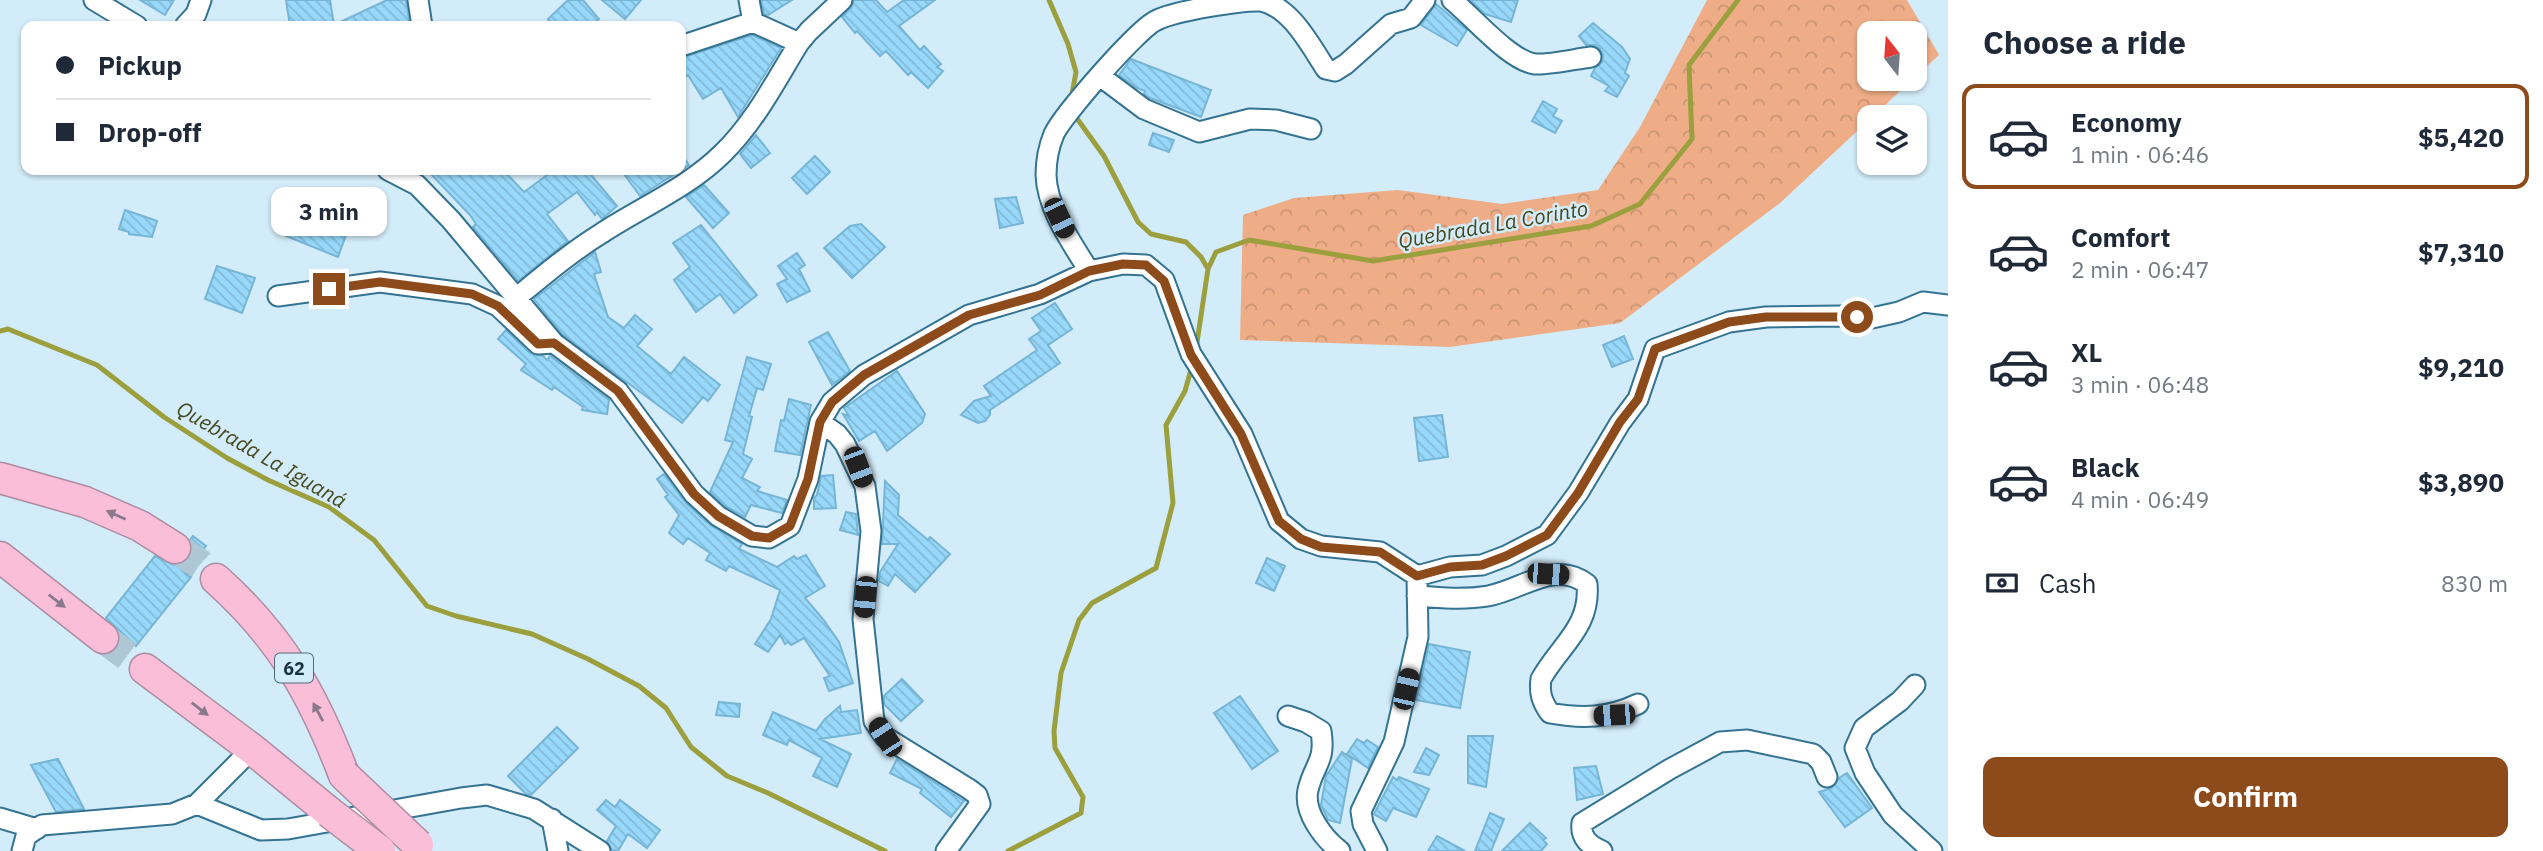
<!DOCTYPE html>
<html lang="en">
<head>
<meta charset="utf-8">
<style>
	:root { --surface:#fff; --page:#f6f6f7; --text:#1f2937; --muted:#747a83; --line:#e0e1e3; --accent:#8d4a1b }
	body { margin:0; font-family:"IBM Plex Sans",sans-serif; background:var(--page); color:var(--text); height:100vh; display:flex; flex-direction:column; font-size:26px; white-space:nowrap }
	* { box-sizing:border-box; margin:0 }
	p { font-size:23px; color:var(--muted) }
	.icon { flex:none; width:38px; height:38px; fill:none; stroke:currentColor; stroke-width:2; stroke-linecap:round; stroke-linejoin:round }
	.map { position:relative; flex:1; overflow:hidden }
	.side { display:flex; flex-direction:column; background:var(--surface); width:595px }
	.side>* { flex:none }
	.hud { position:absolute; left:21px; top:21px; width:665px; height:154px; border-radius:14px; box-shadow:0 2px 5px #0004; display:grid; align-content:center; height:154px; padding:0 35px; background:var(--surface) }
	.needle { width:46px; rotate:343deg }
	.fabs { position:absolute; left:1857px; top:21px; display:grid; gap:14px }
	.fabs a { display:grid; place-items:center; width:70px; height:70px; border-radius:14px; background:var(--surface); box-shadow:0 2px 5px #0004; font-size:35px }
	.end { position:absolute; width:32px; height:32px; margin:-16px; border:9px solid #8d4a1b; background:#fff; box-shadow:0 0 0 4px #fff }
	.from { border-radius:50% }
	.bubble { position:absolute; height:49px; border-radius:14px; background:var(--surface); box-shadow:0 2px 5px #0004; font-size:23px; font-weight:800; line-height:49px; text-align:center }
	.car { position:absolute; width:21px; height:42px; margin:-21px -10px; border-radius:9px; box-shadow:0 0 5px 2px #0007; background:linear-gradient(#222 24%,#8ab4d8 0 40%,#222 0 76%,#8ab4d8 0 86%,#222 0) }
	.hud b { display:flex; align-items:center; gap:24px; height:66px; font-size:26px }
	.hud b+b { border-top:2px solid var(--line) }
	.hud i { width:18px; height:18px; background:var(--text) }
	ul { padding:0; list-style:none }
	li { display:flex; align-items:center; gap:21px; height:105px; margin:0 14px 10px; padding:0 21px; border:4px solid transparent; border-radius:14px }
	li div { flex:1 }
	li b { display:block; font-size:26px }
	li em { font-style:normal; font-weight:800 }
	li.selected { border-color:var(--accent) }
	li>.icon { width:63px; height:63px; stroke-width:1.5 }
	h2 { padding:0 35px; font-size:32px; line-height:84px }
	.pay { display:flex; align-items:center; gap:18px; height:77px; padding:0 35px; font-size:26px }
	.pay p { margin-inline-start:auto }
	.button { display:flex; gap:14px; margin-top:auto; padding:14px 35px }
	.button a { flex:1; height:80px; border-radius:14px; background:var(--accent); color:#fff; font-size:28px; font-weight:800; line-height:80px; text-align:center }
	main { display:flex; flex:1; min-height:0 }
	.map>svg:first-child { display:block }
	.forest { fill:url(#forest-crowns) }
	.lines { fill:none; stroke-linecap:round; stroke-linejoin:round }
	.stream { stroke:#9b9f3d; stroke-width:5 }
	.building { fill:url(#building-back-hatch); stroke:#76b5d6; stroke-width:2 }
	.highway-tunnel { stroke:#aec7d4; stroke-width:30; stroke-dasharray:30 15; stroke-linecap:butt }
	.minor-casing { stroke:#347391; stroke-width:23 }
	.highway-casing { stroke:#ac8da2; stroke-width:33 }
	.minor { stroke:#fff; stroke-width:19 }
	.highway { stroke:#fbbed8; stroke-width:30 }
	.highway-bridge-casing { stroke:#ac8da2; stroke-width:33; stroke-linecap:butt }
	.highway-bridge { stroke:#fbbed8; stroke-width:30 }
	.oneway { fill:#8a788c }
	.route { stroke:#8d4a1b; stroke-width:9 }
	.labels { text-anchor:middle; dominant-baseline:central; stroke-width:5; stroke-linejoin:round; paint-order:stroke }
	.shield { fill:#d3ecf9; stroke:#506a77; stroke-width:2 }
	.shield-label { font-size:18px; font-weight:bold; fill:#18323f }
	.water-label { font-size:21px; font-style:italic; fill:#46481f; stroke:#d3ecf9 }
</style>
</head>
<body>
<main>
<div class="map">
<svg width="1948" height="851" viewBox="0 0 1948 851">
	<defs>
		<pattern id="forest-crowns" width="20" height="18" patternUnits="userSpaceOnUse" patternTransform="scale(1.75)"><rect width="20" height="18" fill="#eead86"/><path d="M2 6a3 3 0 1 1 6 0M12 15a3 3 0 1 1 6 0" fill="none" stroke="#cb9575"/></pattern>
		<pattern id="building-back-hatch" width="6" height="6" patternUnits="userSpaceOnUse" patternTransform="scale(1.75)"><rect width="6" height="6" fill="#98d8fa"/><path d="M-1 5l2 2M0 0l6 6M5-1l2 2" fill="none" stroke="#82bad7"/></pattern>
	</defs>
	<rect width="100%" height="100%" fill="#d3ecf9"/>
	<path class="forest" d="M1707 0H1907L1939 55 1915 77 1914 33H1869V79H1913L1780 203 1620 323 1450 347 1240 340 1243 215 1294 198 1398 190 1502 204 1598 190 1640 127Z"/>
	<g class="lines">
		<path class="stream" d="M1049 0 1068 44 1076 72 1071 100
			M1073 113 1104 156 1138 222 1151 234 1186 242 1201 257 1208 269 1196 349
			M1208 269 1216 252 1249 240 1373 261 1591 226 1640 204 1692 139 1689 65 1738 0
			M0 331 8 329 97 365 164 417 227 458 268 480 329 507 374 540 427 606 456 616 532 634 588 659 639 686 666 708 691 747 727 776 768 793 885 851
			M1008 851 1081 813 1083 797 1055 748 1054 731 1061 673 1079 620 1092 603 1156 568 1173 503 1166 425 1185 391 1192 366"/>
	</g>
	<path class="building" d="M140 0H174L165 15Z
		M286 0H330L334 25 387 0H406L410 26H290Z
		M568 0H583L599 19 590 26H554L548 19Z
		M602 0H641L625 19Z
		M761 0H792L768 15 764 14Z
		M854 0H876L887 12 904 0H935L899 26 920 50 924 46 941 64 937 67 943 71 928 88 911 72 908 75 886 51 880 56 857 31 855 33 842 17 851 8Z
		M1470 0H1518L1511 22 1485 14Z
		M1436 4 1467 30 1457 46 1421 25Z
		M1593 23 1622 47 1630 59 1625 73 1629 76 1617 97 1605 91 1609 86 1591 76 1595 68 1602 62 1603 55 1600 49 1595 45H1586L1579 36Z
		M752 35 781 48 738 117 721 88 703 99 688 75 681 80V58Z
		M1131 59 1211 90 1201 117 1150 98 1144 94 1145 91 1135 87 1119 75Z
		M1543 101 1557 109 1553 116 1562 121 1555 133 1532 121Z
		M1153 133 1174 140 1169 152 1149 145Z
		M756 135 770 153 751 168 740 154Z
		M681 153 689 165 640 196 621 170H681Z
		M815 156 830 172 807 194 792 178Z
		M427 170H503L524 192 554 170H587L617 206 602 219 597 212 595 215 577 192 547 214 568 241 518 281 473 227 476 224 470 215Z
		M704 185 729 213 713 228 686 197Z
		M1016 197 1023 223 1000 228 995 199Z
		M125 210 157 221 152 237 129 234V232L119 229Z
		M290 213 346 235 338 257 281 234Z
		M861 224 885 247 852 278 824 248 850 226Z
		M701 225 757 295 734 313 720 294 696 312 674 280 690 267 673 243Z
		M595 252 601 272 594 274 608 317 624 328 635 315 652 329 637 346 671 374 684 357 720 385 708 401 703 397 682 423 562 334 534 299Z
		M797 253 805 265 799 269 810 291 787 302 777 284 787 279 778 266Z
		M217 266 255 278 242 313 205 299Z
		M1055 303 1072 329 1048 345 1060 363 990 410V415L985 421 978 423 961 415 974 401 991 396 984 386 1037 350 1029 339 1041 331 1032 318Z
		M506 330 530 353 543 356 547 360 550 356 609 400 607 414 582 410 583 407 554 387 552 390 521 370 526 364 498 339Z
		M828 332 850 371 832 385 809 342Z
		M1624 336 1633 359 1612 367 1603 345Z
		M747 357 771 364 763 390 757 388 749 416 752 417 743 454 752 459 742 478 760 487 757 491 787 500 782 513 751 505 745 517 725 506 710 492 733 442 725 440Z
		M897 371 925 414 922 423 887 451 875 431 859 441 843 414 849 416 844 408Z
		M789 399 811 405 800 455 775 451 781 420 784 421Z
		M1442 415 1448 457 1419 461 1414 418Z
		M664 474 686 503 710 525 742 544 739 549 777 567 794 556 797 559 806 555 825 586 805 598 823 619 839 642 853 683 829 691 824 678 830 676 804 638 791 645 788 642 785 644 780 635 768 652 755 644 771 619 780 590 729 566 726 571 706 560 710 553 688 538 683 544 669 533 679 515 665 497 668 495 657 479Z
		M833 475 836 508 814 509V498L817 495 821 476Z
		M885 481 899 495 898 515 928 540 930 537 950 554 915 592 895 574 888 586 879 581 880 572 898 544H882Z
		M846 512 856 514 858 535 840 530Z
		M193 536 206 546 185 573 191 577 136 646 106 618 155 556 174 565 183 564 189 558 192 549 190 540Z
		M1267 558 1285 566 1274 591 1256 583Z
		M1429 644 1470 652 1460 708 1416 700Z
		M902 679 923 701 901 721 884 704V696Z
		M1240 696 1278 751 1252 769 1214 713Z
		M719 702 740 704 739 717 716 715Z
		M840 706 841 712 857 710 861 733 820 739 851 754 837 787 813 776 822 758 789 740 787 745 763 735 773 712 816 731 825 719Z
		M557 727 578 748 531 795 526 794 508 776Z
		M1468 736H1493L1486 787 1468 783Z
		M1357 739 1364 743 1367 740 1378 747 1368 768 1347 754Z
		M1426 748 1439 755 1429 775 1414 772Z
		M1342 752 1352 759 1340 823 1328 820 1321 805 1326 776Z
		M58 759 84 809 56 812 31 765Z
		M897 759 964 801 951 817 920 793 922 789 890 773Z
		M1596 766 1603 794 1577 800 1574 768Z
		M1847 773 1872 808 1845 827 1819 792 1832 788 1839 778Z
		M1393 777 1397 780 1399 777 1429 789 1416 817 1393 808 1386 821 1374 814Z
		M606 800 615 807 620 800 660 830 647 848 628 834 618 851 612 850 607 841 616 826 597 810Z
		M1490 813 1504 819 1491 851H1475Z
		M1530 823 1546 838 1543 840 1547 844 1541 851H1502Z
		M1437 836 1465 851H1428Z"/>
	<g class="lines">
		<path class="highway-tunnel" d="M175 548 200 564 216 579
			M103 638 145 669"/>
		<defs>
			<path id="minor" d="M94 0 137 26
				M418 0 422 26
				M749 0 753 22 799 43
				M1452 0C1472 16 1510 61 1535 64 1550 65 1575 59 1591 57
				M185 26 196 14 201 0
				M681 46 753 22
				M1100 76 1144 109 1199 132 1250 119 1276 120 1311 129
				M388 170 417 185 451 220 554 343 618 391 694 494 718 516 752 536 769 538 790 526 808 479 820 422 832 402 864 375 969 315 1040 294 1089 271 1123 264 1146 265 1164 280 1191 354 1242 434 1279 521 1301 539 1321 546 1380 552 1417 576 1418 637 1394 742 1361 811 1363 824 1377 851
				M1089 271C1072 243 1047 209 1046 175 1046 161 1049 146 1054 134 1063 115 1139 27 1157 20 1176 11 1241 0 1261 1 1291 7 1310 45 1326 69L1335 71 1346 64 1391 24 1411 18 1425 0
				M278 296 380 282 472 294 498 306 538 344 554 343
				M516 298C544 275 571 252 602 233 642 207 689 187 723 153 755 122 776 80 799 43L809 31 842 0
				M820 422 837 434 845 444 865 486 871 531 863 619 874 721 885 737 969 789 977 795 980 804 946 851
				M1417 576 1450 567 1482 565 1506 556 1547 535 1578 493 1620 423 1638 399 1655 349 1729 322 1766 317 1841 316 1872 318 1899 312 1923 302 1948 305
				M1417 596C1441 598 1464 600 1488 596 1522 590 1555 559 1587 584 1591 627 1560 645 1541 679 1539 693 1542 702 1550 713 1583 719 1608 718 1638 704
				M1915 685 1900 701 1864 728 1855 748 1865 773 1893 815 1932 851
				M1288 716 1306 722 1321 731C1326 762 1314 764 1308 790 1303 812 1324 839 1340 851
				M197 804 261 830 288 829 461 798 487 795 534 809 600 851
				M0 818 37 829
				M552 819 558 851
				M22 851 26 836 42 825 172 814 197 804 252 749
				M1602 851C1589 845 1580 838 1582 823L1670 769 1720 742 1747 740 1813 754 1821 762 1827 777"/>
			<path id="highway" d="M0 478 85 502 140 526 175 548
				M0 557 103 638
				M216 579C281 637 313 694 344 775
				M145 669 252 749 329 812"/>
		</defs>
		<use href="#minor" class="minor-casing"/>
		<use href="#highway" class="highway-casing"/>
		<use href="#minor" class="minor"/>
		<use href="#highway" class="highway"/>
		<defs>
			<path id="highway-bridge" d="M344 775 418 845
				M329 812 380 851"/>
		</defs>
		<use href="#highway-bridge" class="highway-bridge-casing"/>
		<use href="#highway-bridge" class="highway-bridge"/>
	</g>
	<defs><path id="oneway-solid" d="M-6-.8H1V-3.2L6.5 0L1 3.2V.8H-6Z" transform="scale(1.75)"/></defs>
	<g class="oneway">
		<use href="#oneway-solid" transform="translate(116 515) rotate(-156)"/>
		<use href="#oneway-solid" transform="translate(57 601) rotate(38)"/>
		<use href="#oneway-solid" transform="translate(200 709) rotate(38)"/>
		<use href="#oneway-solid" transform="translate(318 712) rotate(-118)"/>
	</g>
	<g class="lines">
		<path class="route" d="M329 289 380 282 472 294 498 306 538 344 554 343 618 391 694 494 718 516 752 536 769 538 790 526 808 479 820 422 832 402 864 375 969 315 1040 295 1089 271 1123 264 1146 265 1164 281 1191 355 1241 434 1279 521 1301 539 1321 547 1380 552 1417 576 1450 567 1482 565 1506 556 1547 535 1578 493 1620 422 1638 399 1655 349 1729 322 1766 317H1857"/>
	</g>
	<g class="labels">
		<rect class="shield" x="275" y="653.5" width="38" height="29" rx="5"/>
		<g class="shield-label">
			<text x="294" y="668">62</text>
		</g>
		<g class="water-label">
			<text transform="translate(1493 224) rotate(-10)">Quebrada La Corinto</text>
			<text transform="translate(262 454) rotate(30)">Quebrada La Iguaná</text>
		</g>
	</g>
</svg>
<div class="fabs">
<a><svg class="needle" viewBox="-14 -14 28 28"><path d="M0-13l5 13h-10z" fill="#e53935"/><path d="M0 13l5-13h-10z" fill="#747a83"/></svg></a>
<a><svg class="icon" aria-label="layers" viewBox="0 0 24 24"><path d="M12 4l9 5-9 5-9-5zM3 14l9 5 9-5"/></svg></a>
</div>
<i class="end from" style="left:1857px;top:317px"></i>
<i class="end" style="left:329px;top:289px"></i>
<div class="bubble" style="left:271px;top:187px;width:116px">3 min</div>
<i class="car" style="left:1059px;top:218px;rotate:155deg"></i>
<i class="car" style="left:858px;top:467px;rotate:159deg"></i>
<i class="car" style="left:1548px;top:574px;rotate:94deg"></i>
<i class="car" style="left:865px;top:597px;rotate:185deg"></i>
<i class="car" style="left:1406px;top:689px;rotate:13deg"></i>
<i class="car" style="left:1614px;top:715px;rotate:267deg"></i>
<i class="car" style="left:885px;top:737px;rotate:327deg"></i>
<div class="hud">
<b><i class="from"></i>Pickup</b>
<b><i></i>Drop-off</b>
</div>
</div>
<section class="side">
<h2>Choose a ride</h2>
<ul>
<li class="selected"><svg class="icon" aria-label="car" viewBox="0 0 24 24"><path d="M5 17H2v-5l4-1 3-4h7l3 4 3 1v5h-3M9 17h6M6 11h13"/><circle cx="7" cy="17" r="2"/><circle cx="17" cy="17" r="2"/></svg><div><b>Economy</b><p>1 min · 06:46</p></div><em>$5,420</em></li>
<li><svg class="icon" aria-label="car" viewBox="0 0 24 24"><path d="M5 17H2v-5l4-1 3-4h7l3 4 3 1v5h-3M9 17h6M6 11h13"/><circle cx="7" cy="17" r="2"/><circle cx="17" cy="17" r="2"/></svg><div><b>Comfort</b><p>2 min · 06:47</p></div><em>$7,310</em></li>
<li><svg class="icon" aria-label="car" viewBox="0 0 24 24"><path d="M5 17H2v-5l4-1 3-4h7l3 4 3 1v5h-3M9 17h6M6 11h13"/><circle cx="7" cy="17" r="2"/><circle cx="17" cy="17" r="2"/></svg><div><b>XL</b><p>3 min · 06:48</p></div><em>$9,210</em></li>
<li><svg class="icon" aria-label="car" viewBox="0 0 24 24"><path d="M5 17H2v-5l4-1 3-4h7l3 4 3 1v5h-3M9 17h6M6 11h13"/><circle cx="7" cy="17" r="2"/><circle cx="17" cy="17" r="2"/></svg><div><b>Black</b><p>4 min · 06:49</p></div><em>$3,890</em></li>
</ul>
<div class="pay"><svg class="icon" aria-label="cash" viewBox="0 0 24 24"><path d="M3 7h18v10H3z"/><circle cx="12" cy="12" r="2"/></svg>Cash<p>830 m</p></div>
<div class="button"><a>Confirm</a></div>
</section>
</main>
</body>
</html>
